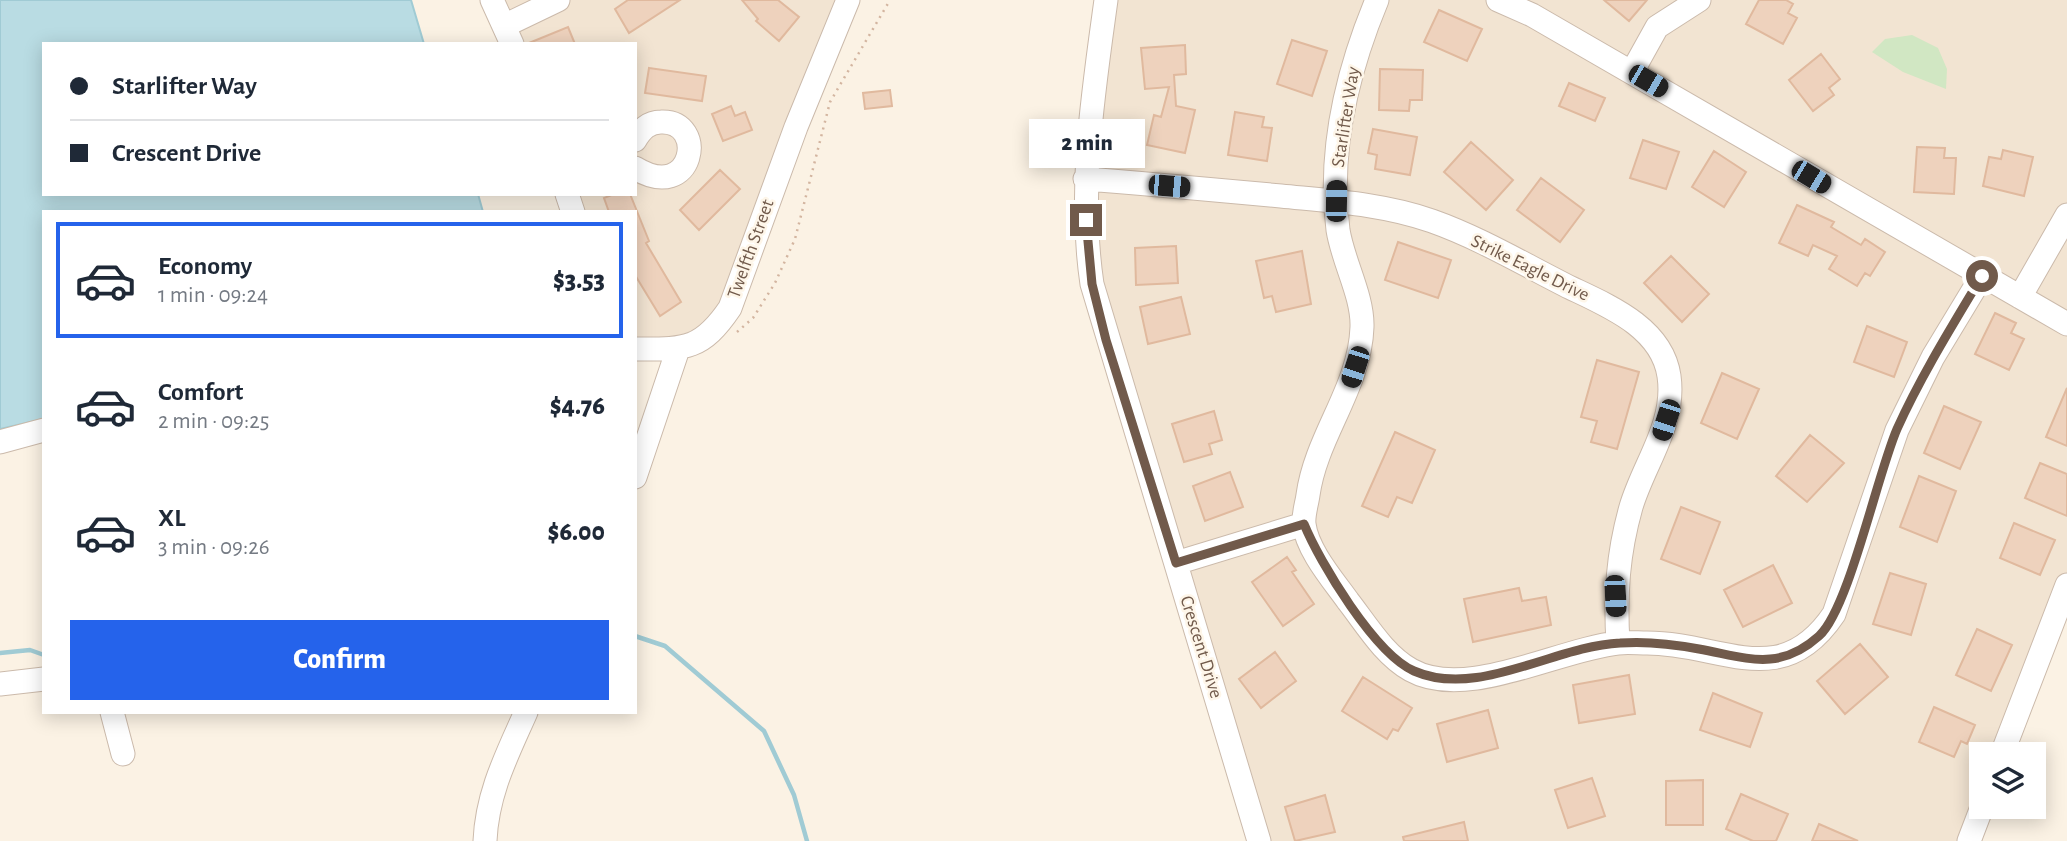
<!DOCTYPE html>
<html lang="en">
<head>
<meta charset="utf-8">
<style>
	:root { --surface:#fff; --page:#f2f2f3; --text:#1f2937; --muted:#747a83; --line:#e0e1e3; --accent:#2563eb }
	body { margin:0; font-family:"Alegreya Sans",sans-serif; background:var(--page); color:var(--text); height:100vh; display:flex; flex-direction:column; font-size:26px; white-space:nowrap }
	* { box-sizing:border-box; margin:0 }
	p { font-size:23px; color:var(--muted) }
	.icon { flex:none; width:38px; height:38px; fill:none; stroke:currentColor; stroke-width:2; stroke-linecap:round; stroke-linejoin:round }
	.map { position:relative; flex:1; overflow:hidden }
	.side { position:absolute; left:42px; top:210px; width:595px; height:504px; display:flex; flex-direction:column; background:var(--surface); border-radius:0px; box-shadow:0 4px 18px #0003 }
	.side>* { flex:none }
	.guide { position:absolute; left:42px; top:42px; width:595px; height:154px; border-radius:0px; box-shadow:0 4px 18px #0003; display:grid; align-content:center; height:154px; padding:0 28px; background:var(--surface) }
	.buttons { position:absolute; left:1969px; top:742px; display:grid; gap:14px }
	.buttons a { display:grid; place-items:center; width:77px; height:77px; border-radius:0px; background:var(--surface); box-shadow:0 4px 18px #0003; font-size:35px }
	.end { position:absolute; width:32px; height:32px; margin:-16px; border:9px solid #715a4b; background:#fff; box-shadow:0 0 0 4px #fff }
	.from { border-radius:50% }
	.bubble { position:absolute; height:49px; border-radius:0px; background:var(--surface); box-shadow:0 4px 18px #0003; font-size:23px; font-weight:800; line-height:49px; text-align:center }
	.car { position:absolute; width:21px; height:42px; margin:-21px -10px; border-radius:9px; box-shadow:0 0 5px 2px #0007; background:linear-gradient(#222 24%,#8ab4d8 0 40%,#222 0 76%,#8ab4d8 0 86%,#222 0) }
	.guide b { display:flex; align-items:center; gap:24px; height:66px; font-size:26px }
	.guide b+b { border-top:2px solid var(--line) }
	.guide i { width:18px; height:18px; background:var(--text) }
	ul { padding:12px 0 0; list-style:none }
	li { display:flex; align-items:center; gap:21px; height:116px; margin:0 14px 10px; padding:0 14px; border:4px solid transparent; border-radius:0px }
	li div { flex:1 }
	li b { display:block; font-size:26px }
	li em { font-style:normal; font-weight:800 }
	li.on { border-color:var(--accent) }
	li>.icon { width:63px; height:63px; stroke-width:1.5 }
	.button { display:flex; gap:14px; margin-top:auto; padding:14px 28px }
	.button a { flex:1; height:80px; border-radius:0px; background:var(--accent); color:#fff; font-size:28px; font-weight:800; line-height:80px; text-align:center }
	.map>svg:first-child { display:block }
	.residential { fill:#f2e4d2 }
	.green { fill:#d1e7c3 }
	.water { fill:#b9dce3; stroke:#a0cbd4; stroke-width:2 }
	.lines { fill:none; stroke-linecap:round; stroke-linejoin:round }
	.stream { stroke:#a0cbd4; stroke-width:4.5 }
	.building { fill:#eed2bd; stroke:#e0b99e; stroke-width:2 }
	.minor-casing { stroke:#cbbaab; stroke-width:25 }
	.path { stroke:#d3b5a0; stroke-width:2.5; stroke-dasharray:2 5; stroke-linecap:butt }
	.minor { stroke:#fff; stroke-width:23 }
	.route { stroke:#715a4b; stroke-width:9 }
	.labels { text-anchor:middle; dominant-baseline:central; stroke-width:5; stroke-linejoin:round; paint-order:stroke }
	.street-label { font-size:19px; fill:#715a4b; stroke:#fef6e9 }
</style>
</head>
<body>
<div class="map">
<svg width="2067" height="841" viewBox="0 0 2067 841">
	<rect width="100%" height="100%" fill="#fbf2e4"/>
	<path class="residential" d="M494 0H843L723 316 684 345H656L635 337V212H580L573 194H635V44H515Z
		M1108 0H2067V583L2002 754H1981V807L1968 841H1259L1106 340 1085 178Z"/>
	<path class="green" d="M1912 35 1938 48 1947 69 1946 89 1903 72 1872 52 1885 39Z"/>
	<path class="water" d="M0 0H411L424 44H44V194H478L483 212H44V419L0 429Z"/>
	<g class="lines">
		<path class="stream" d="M635 636 665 646 764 731 794 795 807 841
			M0 653 30 650 44 655"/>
	</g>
	<path class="building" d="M628 0H680L629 33 615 9Z
		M742 0H778L799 17 779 41 756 21 758 19Z
		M1604 0H1647L1629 21Z
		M1759 0H1786L1793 4 1788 13 1797 18 1783 44 1746 24Z
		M1439 10 1482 29 1467 61 1424 42Z
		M568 27 575 44H529V43Z
		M1292 40 1327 51 1312 96 1277 84Z
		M1185 45 1186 74 1174 75 1176 106 1195 110 1185 153 1147 145 1154 115 1161 117 1169 87 1145 89 1141 48Z
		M1821 54 1840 79 1829 88 1834 95 1813 111 1789 80Z
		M649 68 706 76 702 101 645 93Z
		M1380 69 1423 70 1422 100H1410L1409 111 1379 110Z
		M1569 83 1605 98 1595 121 1559 106Z
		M890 90 892 106 865 109 863 93Z
		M731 106 735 116 745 112 752 130 723 141 712 114Z
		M1235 112 1264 117 1262 127 1272 128 1267 161 1228 155Z
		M1373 129 1417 137 1410 175 1375 169 1377 155 1368 153Z
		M1643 140 1679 152 1666 189 1630 178Z
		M1471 142 1513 180 1486 210 1444 172Z
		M1917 147 1945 148 1944 158H1956L1954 194 1914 192Z
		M2003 150 2033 157 2024 196 1983 186 1989 157 2001 159Z
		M1714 151 1746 172 1724 207 1692 187Z
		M720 170 740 189 699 230 680 210Z
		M1541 178 1584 210 1560 242 1517 210Z
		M614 194H630L649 241 646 243 681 302 660 316 635 275V212H609L604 198Z
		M1797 205 1834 222 1831 227 1861 245 1865 239 1885 252 1870 276 1865 273 1857 286 1829 269 1837 256 1813 245 1808 256 1779 243Z
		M1398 242 1451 260 1438 298 1385 280Z
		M1176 246 1178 283 1136 285 1135 248Z
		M1302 251 1311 304 1276 312 1272 296 1264 298 1256 261Z
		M1671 256 1709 294 1682 322 1644 283Z
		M1181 297 1190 334 1148 344 1140 307Z
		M1995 313 2016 323 2011 333 2024 339 2009 370 1975 354Z
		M1867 326 1907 342 1894 377 1854 362Z
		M1597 360 1639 372 1617 449 1591 442 1597 421 1581 417Z
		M1722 373 1759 389 1737 439 1701 423Z
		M2067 388V446L2046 437Z
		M1944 406 1981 422 1960 469 1924 453Z
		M1214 411 1222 440 1209 444 1212 454 1184 462 1172 424Z
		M1395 432 1435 450 1412 503 1397 497 1388 517 1362 506Z
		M1810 435 1844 463 1807 502 1776 476Z
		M2040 463 2067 474V516L2025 498Z
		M1230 472 1243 507 1205 521 1193 486Z
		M1919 476 1956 491 1937 542 1900 527Z
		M1681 507 1720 522 1700 574 1661 559Z
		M2014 523 2055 540 2040 575 2000 558Z
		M1287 557 1296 570 1292 572 1314 604 1283 626 1252 582Z
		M1773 565 1792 603 1743 627 1724 590Z
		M1890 573 1926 584 1911 635 1873 624Z
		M1519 588 1522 601 1546 597 1551 625 1473 642 1464 599Z
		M1977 629 2012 645 1991 691 1956 675Z
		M1860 644 1888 677 1845 714 1817 681Z
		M1275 652 1296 681 1261 708 1239 679Z
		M1629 675 1635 714 1579 723 1573 685Z
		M1363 677 1412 708 1398 731 1393 729 1387 739 1342 711Z
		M1713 693 1762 713 1750 747 1700 730Z
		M1934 707 1975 725 1967 744 1961 741 1954 757 1919 742Z
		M1488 710 1498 748 1447 762 1437 724Z
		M1592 778 1605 816 1568 828 1555 790Z
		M1703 780V825H1666V781Z
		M1741 794 1788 814 1776 841H1753L1726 829Z
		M1325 795 1335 832 1295 841 1285 807Z
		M1464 822 1468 841H1404L1403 837Z
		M1819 824 1858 841H1812Z"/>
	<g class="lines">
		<defs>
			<path id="minor" d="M492 0 512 44
				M1106 0C1093 94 1078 190 1092 284L1259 841
				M1377 0C1347 72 1328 152 1338 230 1343 262 1363 296 1362 327 1360 388 1316 436 1308 495 1307 503 1303 515 1304 524 1307 550 1333 580 1348 601 1366 624 1384 655 1411 670 1466 701 1559 649 1618 643 1627 642 1638 643 1647 643 1722 643 1781 693 1834 614L1897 430 1933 357 1982 276
				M1498 0 1532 15 2067 324
				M506 25 558 0
				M1632 72 1657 27 1699 0
				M635 140C641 130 648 122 661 122 708 120 694 204 635 168
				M1085 179C1151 184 1216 190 1281 196 1331 201 1385 204 1432 221 1480 238 1525 265 1571 288 1609 306 1662 328 1669 376 1676 424 1644 463 1631 507 1618 553 1615 595 1618 643
				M567 194 573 212
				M2020 297 2067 215
				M635 349C684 349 701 351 730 308L796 127 848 0
				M0 442 44 430
				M635 477 678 349
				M1176 563 1304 524
				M0 684 44 679
				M112 712 123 754
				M2002 754 2067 585
				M485 841C487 793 507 755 526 712
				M1969 841 1982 807"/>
		</defs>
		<use href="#minor" class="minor-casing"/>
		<path class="path" d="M737 332 753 318 775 283 795 239 830 102 890 0"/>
		<use href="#minor" class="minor"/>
	</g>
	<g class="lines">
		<path class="route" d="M1086 220 1092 284 1106 340 1176 563 1304 524C1320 563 1375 654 1414 671 1478 699 1554 646 1620 643 1646 641 1673 644 1699 649 1745 657 1778 673 1819 636 1849 609 1877 475 1897 429 1921 376 1952 326 1982 276"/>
	</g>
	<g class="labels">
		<g class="street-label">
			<text transform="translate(1346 117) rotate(-81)">Starlifter Way</text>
			<text transform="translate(751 249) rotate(-70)">Twelfth Street</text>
			<text transform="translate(1530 268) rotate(26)">Strike Eagle Drive</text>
			<text transform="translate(1201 647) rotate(73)">Crescent Drive</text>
		</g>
	</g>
</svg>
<div class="buttons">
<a><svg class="icon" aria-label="layers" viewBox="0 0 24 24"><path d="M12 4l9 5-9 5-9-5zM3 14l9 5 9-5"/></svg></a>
</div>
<i class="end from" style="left:1982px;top:276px"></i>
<i class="end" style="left:1086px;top:220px"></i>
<div class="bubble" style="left:1029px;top:119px;width:116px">2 min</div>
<i class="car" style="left:1648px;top:81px;rotate:120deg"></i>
<i class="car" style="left:1811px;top:177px;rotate:121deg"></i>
<i class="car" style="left:1169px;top:186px;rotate:95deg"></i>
<i class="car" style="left:1336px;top:201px;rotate:1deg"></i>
<i class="car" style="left:1355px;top:367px;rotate:198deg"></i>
<i class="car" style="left:1666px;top:420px;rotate:198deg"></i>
<i class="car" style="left:1615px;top:596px;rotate:177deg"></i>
<div class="guide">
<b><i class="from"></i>Starlifter Way</b>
<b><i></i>Crescent Drive</b>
</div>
<section class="side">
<ul>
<li class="on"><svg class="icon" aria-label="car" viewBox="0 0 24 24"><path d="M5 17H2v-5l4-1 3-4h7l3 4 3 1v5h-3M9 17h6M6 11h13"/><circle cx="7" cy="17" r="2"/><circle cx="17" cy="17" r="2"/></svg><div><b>Economy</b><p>1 min · 09:24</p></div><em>$3.53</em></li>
<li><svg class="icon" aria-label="car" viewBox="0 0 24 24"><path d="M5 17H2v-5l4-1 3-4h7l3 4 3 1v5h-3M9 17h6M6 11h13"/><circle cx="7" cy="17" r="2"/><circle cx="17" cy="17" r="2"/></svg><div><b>Comfort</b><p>2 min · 09:25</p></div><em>$4.76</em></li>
<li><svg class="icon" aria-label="car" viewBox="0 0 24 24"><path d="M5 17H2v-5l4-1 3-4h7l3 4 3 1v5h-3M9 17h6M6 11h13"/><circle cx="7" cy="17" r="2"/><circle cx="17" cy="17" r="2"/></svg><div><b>XL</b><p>3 min · 09:26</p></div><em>$6.00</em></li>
</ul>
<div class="button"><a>Confirm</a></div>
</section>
</div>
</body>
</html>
